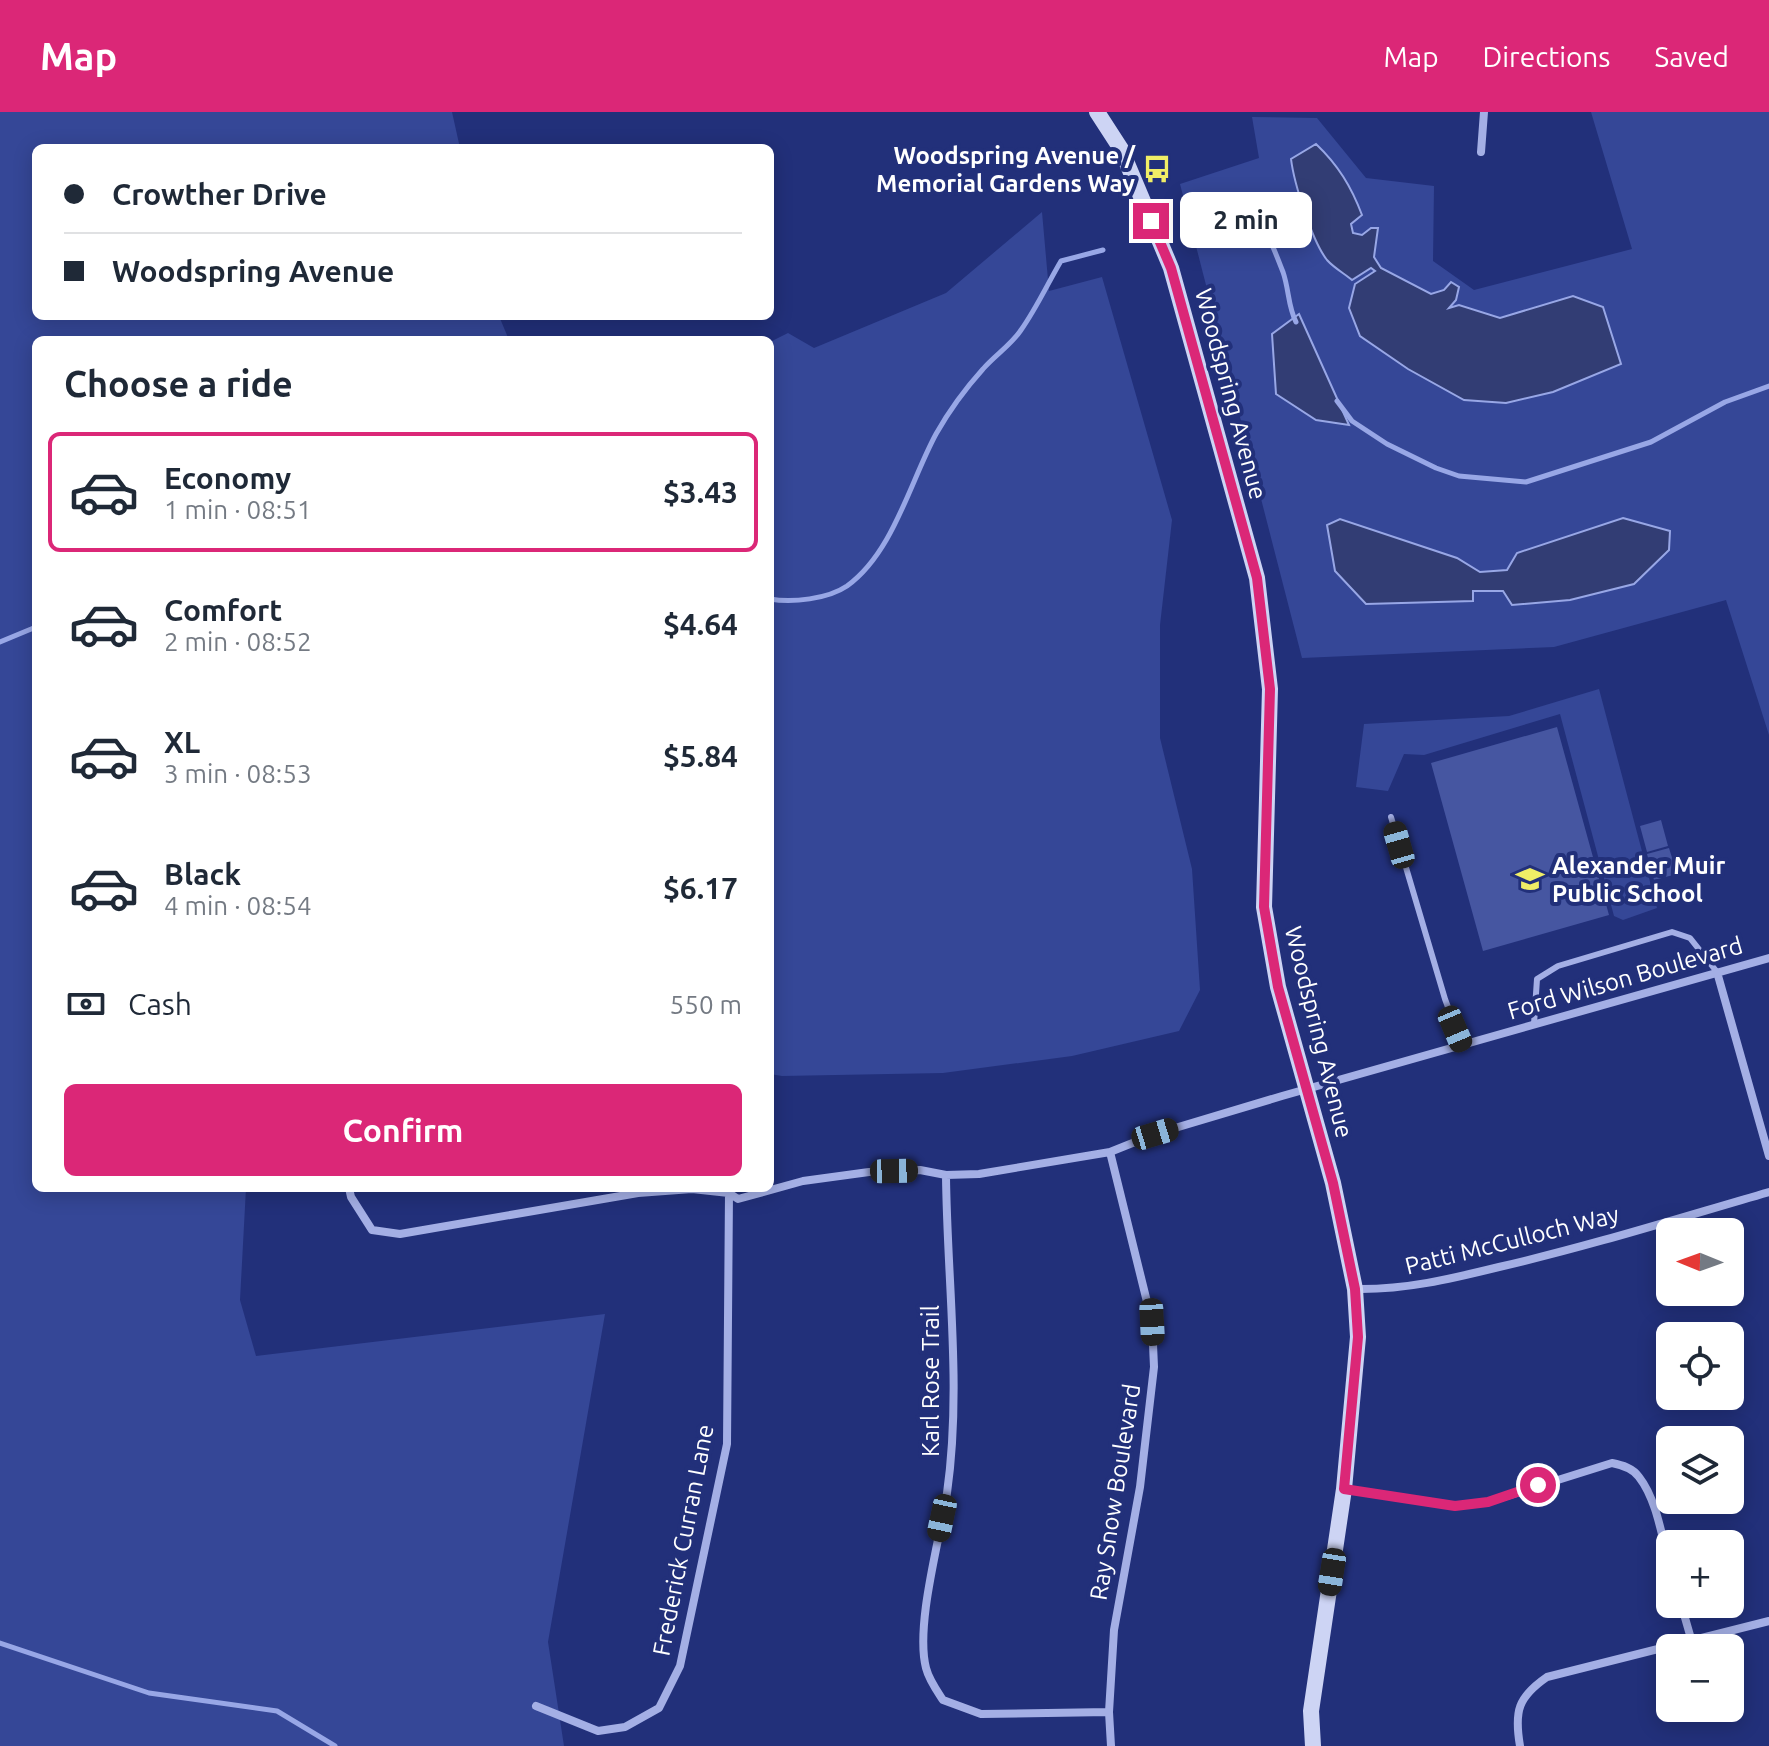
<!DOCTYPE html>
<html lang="en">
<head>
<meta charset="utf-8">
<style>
	:root { --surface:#fff; --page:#f2f2f3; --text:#1f2937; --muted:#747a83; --line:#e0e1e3; --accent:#db2777 }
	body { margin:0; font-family:Ubuntu,sans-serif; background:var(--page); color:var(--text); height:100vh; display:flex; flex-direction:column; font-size:30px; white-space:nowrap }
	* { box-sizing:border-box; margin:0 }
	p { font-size:26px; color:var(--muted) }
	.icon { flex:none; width:44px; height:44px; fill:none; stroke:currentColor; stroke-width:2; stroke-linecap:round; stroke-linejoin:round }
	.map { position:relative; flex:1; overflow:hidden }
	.side { position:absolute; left:32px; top:224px; width:742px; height:856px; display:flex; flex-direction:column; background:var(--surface); border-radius:12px; box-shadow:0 4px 20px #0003 }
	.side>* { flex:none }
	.top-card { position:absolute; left:32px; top:32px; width:742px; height:176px; border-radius:12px; box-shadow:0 4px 20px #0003; display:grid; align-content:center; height:176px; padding:0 32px; background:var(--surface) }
	.needle { width:52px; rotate:271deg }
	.buttons { position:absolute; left:1656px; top:1106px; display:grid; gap:16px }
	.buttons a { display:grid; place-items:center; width:88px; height:88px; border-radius:12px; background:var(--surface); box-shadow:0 4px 20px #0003; font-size:40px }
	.end { position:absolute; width:36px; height:36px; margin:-18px; border:10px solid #db2777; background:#fff; box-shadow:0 0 0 4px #fff }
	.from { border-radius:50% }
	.bubble { position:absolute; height:56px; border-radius:12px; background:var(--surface); box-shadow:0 4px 20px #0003; font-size:26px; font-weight:600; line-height:56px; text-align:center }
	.car { position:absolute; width:24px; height:48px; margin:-24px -12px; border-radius:10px; box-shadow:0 0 6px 2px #0007; background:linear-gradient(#222 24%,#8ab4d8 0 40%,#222 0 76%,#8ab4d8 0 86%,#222 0) }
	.top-card b { display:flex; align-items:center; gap:28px; height:76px; font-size:30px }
	.top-card b+b { border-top:2px solid var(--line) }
	.top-card i { width:20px; height:20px; background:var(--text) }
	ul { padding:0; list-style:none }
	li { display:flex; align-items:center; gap:24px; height:120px; margin:0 16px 12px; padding:0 16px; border:4px solid transparent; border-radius:12px }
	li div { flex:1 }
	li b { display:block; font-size:30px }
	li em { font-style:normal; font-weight:600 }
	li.selected { border-color:var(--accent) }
	li>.icon { width:72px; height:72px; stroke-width:1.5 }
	h2 { padding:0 32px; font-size:36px; line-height:96px }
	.pay { display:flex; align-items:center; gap:20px; height:88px; padding:0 32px; font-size:30px }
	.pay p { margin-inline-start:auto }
	.action { display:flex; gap:16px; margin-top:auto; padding:16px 32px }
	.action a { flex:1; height:92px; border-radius:12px; background:var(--accent); color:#fff; font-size:32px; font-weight:600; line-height:92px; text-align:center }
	header { display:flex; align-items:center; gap:48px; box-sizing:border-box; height:112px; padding:0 40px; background:var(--accent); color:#fff }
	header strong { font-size:38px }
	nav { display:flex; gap:44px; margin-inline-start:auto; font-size:28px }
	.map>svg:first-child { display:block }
	.green { fill:#354797 }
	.water { fill:#323d74; stroke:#98a7e6; stroke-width:2 }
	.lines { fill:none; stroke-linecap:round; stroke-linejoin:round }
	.stream { stroke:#98a7e6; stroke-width:5 }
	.building { fill:#4656a1 }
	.lane { stroke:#a4afe5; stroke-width:6 }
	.street { stroke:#a4afe5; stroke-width:8 }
	.secondary { stroke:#cdd4f4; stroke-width:16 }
	.route { stroke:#db2777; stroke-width:10 }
	.labels { text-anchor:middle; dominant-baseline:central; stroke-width:8; stroke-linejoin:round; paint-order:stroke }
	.poi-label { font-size:24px; font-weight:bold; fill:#fff; stroke:#22307a; text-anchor:end }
	.street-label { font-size:24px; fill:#fff; stroke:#22307a }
</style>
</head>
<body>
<header>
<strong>Map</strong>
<nav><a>Map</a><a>Directions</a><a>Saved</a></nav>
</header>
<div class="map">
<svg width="1769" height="1634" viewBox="0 0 1769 1634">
	<rect width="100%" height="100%" fill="#22307a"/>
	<path class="green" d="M0 0H452L460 36H36V204H499L509 228H36V1076H246L240 1188 256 1244 605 1202 548 1530 564 1634H0Z
		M1591 0H1769V623L1726 488 1554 535 1302 546 1180 72 1259 46 1252 5 1317 6 1366 66 1434 74 1433 149 1474 178 1632 137Z
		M1042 100 1049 179 1102 165 1172 408 1160 513V626L1192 757 1200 878 1179 919 1072 944 943 961 782 964 770 962V230L788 221 814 236 946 181Z
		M1599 577 1657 796 1623 808 1614 804 1560 602 1424 643 1404 642 1388 679 1356 675 1364 612 1509 604Z"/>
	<path class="water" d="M1316 32C1338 53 1351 74 1362 103L1351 112 1353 121 1362 123 1371 116H1378L1374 145 1381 156 1431 182 1444 178 1451 170 1459 175 1456 188 1449 196 1459 193 1500 206 1573 184 1603 195 1621 252 1553 280 1506 291 1464 288 1408 257 1360 224 1349 196 1355 172 1375 159 1371 156 1352 168C1345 162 1334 156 1327 148 1312 129 1294 71 1291 47Z
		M1299 202 1349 313 1316 308 1276 282 1272 222Z
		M1623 406 1670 419 1669 438 1634 472 1570 488 1512 493 1503 479H1473V489L1366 492 1335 459 1327 413 1340 407 1457 446 1480 460 1507 458 1517 441Z"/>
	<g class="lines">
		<path class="stream" d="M1206 107 1245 94C1263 105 1275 140 1283 160 1289 177 1288 195 1296 210
			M1337 289 1352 309 1387 332 1436 356 1459 364 1526 370 1651 330 1725 290 1769 274
			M770 487C792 491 828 487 847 474 893 441 910 370 936 322 949 299 965 277 983 257 994 244 1011 233 1021 218 1036 197 1048 171 1061 149L1103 138
			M0 530 36 515
			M0 1531 149 1581 277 1599 335 1634"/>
	</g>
	<path class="building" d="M1557 615 1609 803 1483 839 1431 651Z
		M1661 708 1668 734 1647 740 1640 714Z
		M1669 736 1677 762 1654 768 1647 742Z"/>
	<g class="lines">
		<path class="lane" d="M1391 705 1445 887 1462 933
			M1534 912 1537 867 1558 854 1672 820 1690 826 1717 860"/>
		<path class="street" d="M1481 40 1484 0
			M1717 860 1769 1044
			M1110 1040 1152 1210 1154 1255 1140 1375 1114 1518 1109 1600 1111 1634
			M946 1063C947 1169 962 1275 947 1381 940 1427 915 1513 926 1556 929 1568 937 1579 943 1588L981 1602 1109 1600
			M349 1076 351 1085 372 1118 400 1122 638 1081 692 1077 729 1081 738 1087 803 1069 869 1060 920 1058 946 1063 979 1062 1110 1040 1155 1022 1282 984 1769 846
			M1355 1177C1405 1178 1450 1167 1499 1155 1590 1134 1679 1106 1769 1080
			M1344 1377 1455 1394 1488 1390 1612 1351C1622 1353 1633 1356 1639 1365 1657 1388 1662 1426 1670 1455
			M1681 1492 1692 1530
			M536 1594 598 1619 625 1615 659 1596 680 1554 727 1332 729 1081
			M1520 1634C1514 1599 1518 1585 1547 1565L1769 1509"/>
		<path class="secondary" d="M1097 0 1121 37 1171 156 1257 466 1270 577 1264 795 1278 875 1333 1071 1355 1177 1358 1225 1344 1377 1311 1599 1313 1634"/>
	</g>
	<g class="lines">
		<path class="route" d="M1151 109 1171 156 1257 466 1270 577 1264 795 1278 875 1333 1071 1355 1177 1358 1225 1344 1377 1455 1394 1488 1390 1538 1373"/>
	</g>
	<defs>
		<symbol id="bus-bare" viewBox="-9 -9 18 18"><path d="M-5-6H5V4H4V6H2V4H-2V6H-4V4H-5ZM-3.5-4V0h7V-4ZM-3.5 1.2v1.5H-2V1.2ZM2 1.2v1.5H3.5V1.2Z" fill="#f0ee66" stroke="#22307a" stroke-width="2.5" paint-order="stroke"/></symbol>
		<symbol id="school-bare" viewBox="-9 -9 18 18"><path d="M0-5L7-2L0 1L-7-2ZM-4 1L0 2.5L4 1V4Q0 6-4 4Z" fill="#f0ee66" stroke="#22307a" stroke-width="2.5" paint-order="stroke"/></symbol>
	</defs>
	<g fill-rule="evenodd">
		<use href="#bus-bare" x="1137" y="37" width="40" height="40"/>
		<use href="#school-bare" x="1510" y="747" width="40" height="40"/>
	</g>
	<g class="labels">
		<g class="poi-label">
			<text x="1135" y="43">Woodspring Avenue /<tspan x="1135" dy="28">Memorial Gardens Way</tspan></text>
			<text x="1552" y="753" text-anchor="start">Alexander Muir<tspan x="1552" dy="28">Public School</tspan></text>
		</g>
		<g class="street-label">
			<text transform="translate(1231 282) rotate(75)">Woodspring Avenue</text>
			<text transform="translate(1625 866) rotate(-16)">Ford Wilson Boulevard</text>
			<text transform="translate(1319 920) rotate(76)">Woodspring Avenue</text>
			<text transform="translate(1512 1128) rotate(-14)">Patti McCulloch Way</text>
			<text transform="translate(930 1269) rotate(-90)">Karl Rose Trail</text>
			<text transform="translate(1115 1380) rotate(-81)">Ray Snow Boulevard</text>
			<text transform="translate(683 1428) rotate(-79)">Frederick Curran Lane</text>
		</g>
	</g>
</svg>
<div class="buttons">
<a><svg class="needle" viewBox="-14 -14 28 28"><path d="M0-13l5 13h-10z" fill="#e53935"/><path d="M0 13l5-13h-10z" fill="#747a83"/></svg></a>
<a><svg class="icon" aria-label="locate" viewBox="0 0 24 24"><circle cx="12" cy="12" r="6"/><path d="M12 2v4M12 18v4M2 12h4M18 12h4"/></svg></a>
<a><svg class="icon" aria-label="layers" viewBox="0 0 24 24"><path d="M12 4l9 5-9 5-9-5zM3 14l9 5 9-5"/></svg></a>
<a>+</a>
<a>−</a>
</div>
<i class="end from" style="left:1538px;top:1373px"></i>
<i class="end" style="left:1151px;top:109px"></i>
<div class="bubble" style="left:1180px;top:80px;width:132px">2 min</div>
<i class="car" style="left:1399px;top:733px;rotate:344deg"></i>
<i class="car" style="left:1455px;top:917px;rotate:157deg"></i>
<i class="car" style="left:1155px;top:1022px;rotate:73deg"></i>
<i class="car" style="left:894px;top:1059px;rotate:89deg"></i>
<i class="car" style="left:1152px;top:1210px;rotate:177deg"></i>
<i class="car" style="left:942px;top:1406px;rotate:192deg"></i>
<i class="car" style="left:1332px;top:1460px;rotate:189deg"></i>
<div class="top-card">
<b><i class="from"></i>Crowther Drive</b>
<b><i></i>Woodspring Avenue</b>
</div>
<section class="side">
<h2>Choose a ride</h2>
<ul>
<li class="selected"><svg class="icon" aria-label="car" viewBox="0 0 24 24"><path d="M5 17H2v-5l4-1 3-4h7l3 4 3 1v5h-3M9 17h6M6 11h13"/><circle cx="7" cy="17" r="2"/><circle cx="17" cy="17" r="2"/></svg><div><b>Economy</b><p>1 min · 08:51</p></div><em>$3.43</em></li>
<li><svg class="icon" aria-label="car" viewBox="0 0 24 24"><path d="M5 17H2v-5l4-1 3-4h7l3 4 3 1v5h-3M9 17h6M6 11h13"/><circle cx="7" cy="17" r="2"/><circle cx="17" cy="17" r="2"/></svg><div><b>Comfort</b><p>2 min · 08:52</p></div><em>$4.64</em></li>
<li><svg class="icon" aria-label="car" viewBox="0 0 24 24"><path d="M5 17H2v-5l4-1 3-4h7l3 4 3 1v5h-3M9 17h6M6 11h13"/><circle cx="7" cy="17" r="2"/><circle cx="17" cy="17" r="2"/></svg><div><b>XL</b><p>3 min · 08:53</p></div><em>$5.84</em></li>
<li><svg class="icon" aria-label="car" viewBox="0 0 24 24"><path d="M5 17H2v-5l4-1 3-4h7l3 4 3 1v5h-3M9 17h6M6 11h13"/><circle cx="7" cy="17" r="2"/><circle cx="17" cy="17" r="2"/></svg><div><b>Black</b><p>4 min · 08:54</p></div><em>$6.17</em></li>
</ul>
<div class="pay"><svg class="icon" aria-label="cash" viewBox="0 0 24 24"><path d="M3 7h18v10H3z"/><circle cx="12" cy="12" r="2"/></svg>Cash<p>550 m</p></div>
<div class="action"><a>Confirm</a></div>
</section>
</div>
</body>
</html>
